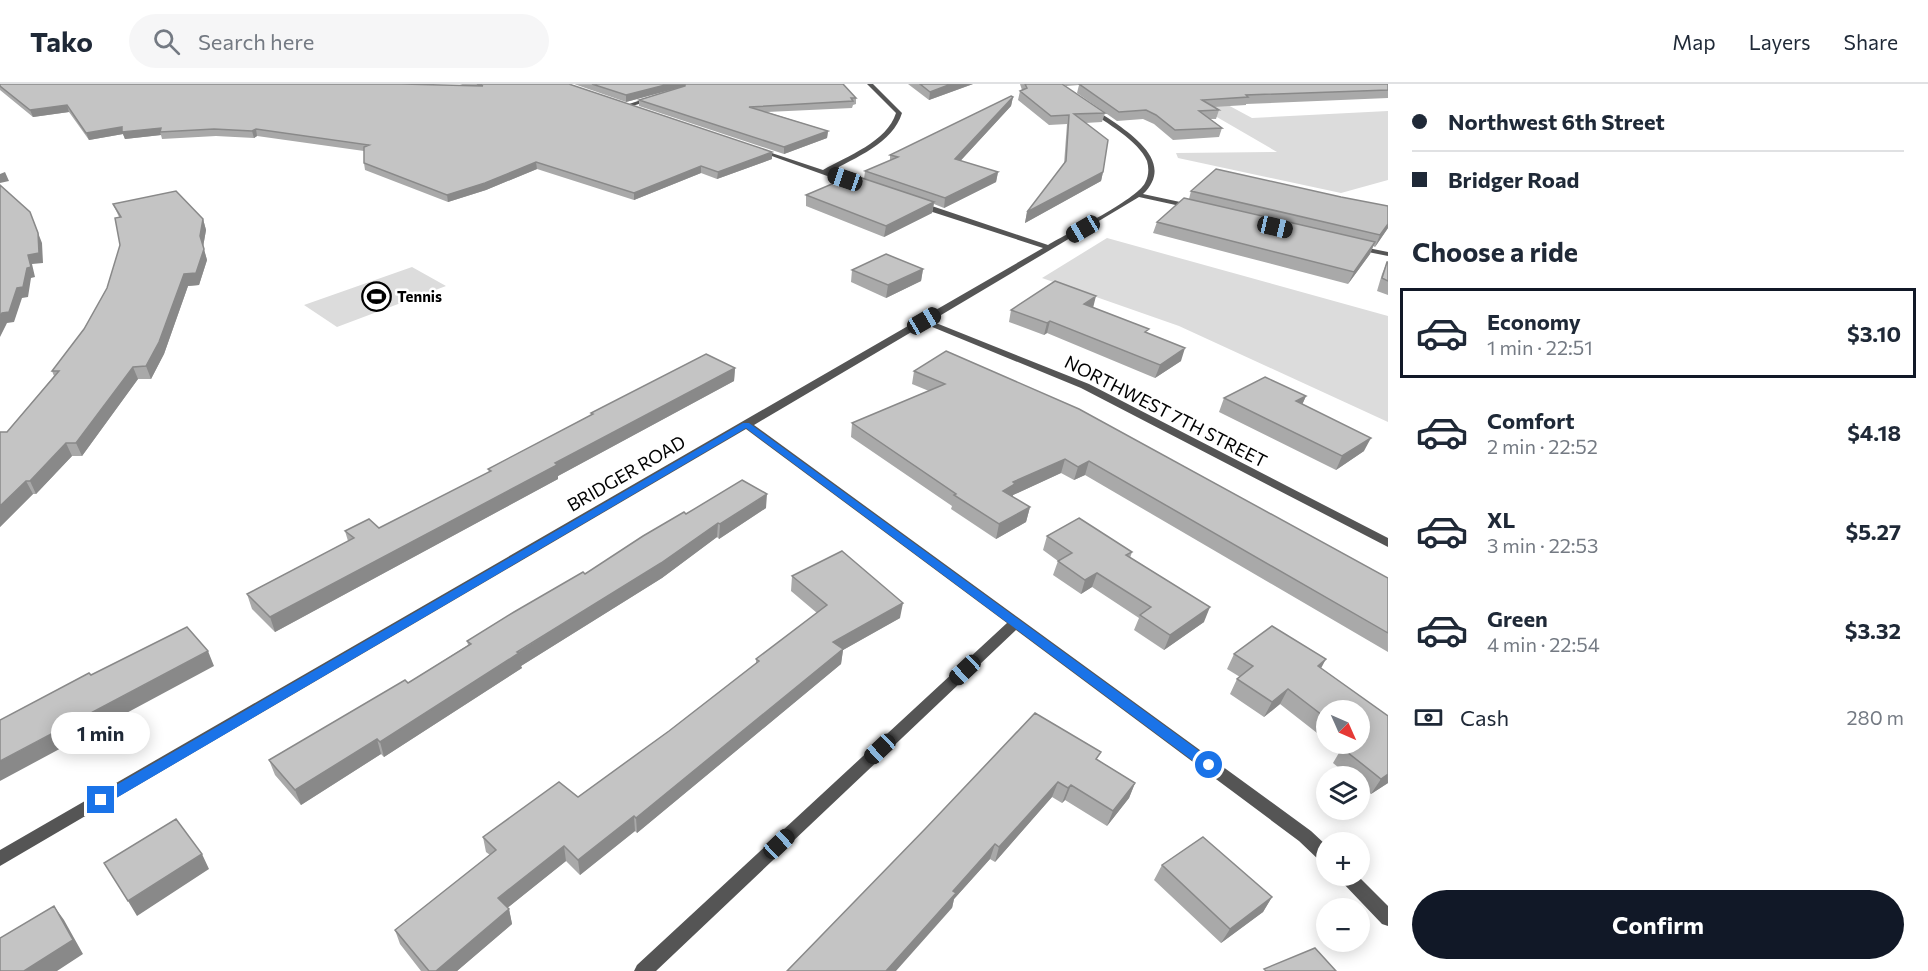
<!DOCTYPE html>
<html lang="en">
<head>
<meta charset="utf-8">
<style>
	:root { --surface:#fff; --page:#f6f6f7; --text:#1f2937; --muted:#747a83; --line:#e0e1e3; --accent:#111827 }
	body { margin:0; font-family:Commissioner,sans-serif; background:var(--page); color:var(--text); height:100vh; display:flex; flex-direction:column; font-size:22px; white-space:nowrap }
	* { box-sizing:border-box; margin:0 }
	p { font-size:20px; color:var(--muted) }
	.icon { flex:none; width:33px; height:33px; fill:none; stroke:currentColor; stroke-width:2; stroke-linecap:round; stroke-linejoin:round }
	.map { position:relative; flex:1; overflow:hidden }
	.sheet { display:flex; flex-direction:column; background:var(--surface); width:540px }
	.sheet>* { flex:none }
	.banner { display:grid; align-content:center; height:132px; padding:0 24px; background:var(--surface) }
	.needle { width:39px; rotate:135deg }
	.fabs { position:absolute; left:1316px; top:616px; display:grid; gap:12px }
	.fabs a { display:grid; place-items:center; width:54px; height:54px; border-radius:50%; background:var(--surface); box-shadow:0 3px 15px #0003; font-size:30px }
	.end { position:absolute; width:27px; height:27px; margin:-14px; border:8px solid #1a73e8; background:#fff; box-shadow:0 0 0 3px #fff }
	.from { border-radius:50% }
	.bubble { position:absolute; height:42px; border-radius:21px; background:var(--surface); box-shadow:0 3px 15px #0003; font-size:20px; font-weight:700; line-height:42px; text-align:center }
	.car { position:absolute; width:18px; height:36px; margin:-18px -9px; border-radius:8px; box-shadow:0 0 4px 2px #0007; background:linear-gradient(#222 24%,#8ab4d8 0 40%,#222 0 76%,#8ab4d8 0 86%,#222 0) }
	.banner b { display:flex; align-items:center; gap:21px; height:57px; font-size:22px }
	.banner b+b { border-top:2px solid var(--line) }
	.banner i { width:15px; height:15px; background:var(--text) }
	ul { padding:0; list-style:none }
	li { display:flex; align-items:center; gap:18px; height:90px; margin:0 12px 9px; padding:0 12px; border:3px solid transparent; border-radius:0px }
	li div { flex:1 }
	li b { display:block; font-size:22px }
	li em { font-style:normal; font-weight:700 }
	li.current { border-color:var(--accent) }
	li>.icon { width:54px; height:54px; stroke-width:1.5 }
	h2 { padding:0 24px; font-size:27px; line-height:72px }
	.pay { display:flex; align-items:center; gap:15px; height:66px; padding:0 24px; font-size:22px }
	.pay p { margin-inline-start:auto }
	.primary-button { display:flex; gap:12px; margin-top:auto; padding:12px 24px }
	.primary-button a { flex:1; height:69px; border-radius:36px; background:var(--accent); color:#fff; font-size:24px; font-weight:700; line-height:69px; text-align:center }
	header { display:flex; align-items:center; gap:36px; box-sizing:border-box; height:84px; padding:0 30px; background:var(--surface); border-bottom:2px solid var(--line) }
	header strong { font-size:28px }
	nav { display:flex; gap:33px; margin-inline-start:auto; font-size:21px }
	.search { width:420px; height:54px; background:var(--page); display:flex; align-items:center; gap:15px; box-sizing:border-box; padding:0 21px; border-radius:33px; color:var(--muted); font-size:22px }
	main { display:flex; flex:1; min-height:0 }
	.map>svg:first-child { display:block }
	.green { fill:#dcdcdc }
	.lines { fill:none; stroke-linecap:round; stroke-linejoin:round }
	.minor { fill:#555; fill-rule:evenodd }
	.wall { fill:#a9a9a9 }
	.shaded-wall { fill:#898989 }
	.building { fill:#c4c4c4; stroke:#898989; stroke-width:1.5 }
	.route { fill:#1a73e8 }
	.labels { text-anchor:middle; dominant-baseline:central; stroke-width:5; stroke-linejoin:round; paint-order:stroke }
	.far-poi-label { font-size:15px; font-weight:bold; fill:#000; stroke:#fff; text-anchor:start }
	.street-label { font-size:18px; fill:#000; stroke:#fff }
</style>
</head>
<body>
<header>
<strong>Tako</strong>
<div class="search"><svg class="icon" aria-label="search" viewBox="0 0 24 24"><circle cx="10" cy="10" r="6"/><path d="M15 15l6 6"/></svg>Search here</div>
<nav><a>Map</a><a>Layers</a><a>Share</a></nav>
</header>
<main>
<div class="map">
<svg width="1388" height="887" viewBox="0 0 1388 887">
	<rect width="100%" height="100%" fill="#fff"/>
	<path class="green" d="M1200 6 1252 34 1388 27V96L1341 109 1178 74 1176 69 1277 68 1172 7Z
		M1107 154 1388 232V338L1179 242 1042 194Z
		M412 183 446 202 337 243 304 221Z"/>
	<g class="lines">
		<path class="minor" d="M867 0H873L902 29C893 59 855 74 829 88L861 98V102H855L755 66 760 65 823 86C847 72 887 58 896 29Z
			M653 12 655 15 626 24 623 22Z
			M1090 23C1098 27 1106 33 1114 38 1138 55 1173 81 1143 110L1194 121V125L1139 113 931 237 1089 300 1388 454V463L1081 304 925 240 754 341 1311 747 1326 761V779L1320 777 1299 757 1016 546 656 887H634L637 881 1007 539 746 345 0 782V766L1043 164 914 122V118H920L1048 161C1068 149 1136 116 1145 99 1149 92 1149 84 1147 77 1139 57 1105 38 1088 26Z
			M1353 161 1388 168V172L1353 165Z
			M1339 792H1358L1388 822V842L1382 840 1341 797Z"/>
	</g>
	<path class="wall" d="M0 0 465 2 460 0H569L772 68V75L717 95 701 89 634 116 537 85 486 106 448 118 365 86 364 79V67L257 52 254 54 216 52 162 55 161 51 125 55 123 50 89 56 69 28 33 33 0 6Z
		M574 0H843L856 14V20L853 21 852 24 767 28 828 47 827 54 784 70 639 22V16L670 6 626 18Z
		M908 0H973L929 16Z
		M1020 0H1062L1105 29 1102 38 1085 39 1103 88 1101 97 1025 139 1027 128 1064 80 1067 40 1049 41 1018 16 1020 7 1022 6Z
		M1063 0H1388V14L1246 20V21L1214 23 1219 26 1216 35H1210L1222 44 1219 53 1173 56 1154 40 1143 35 1117 37 1077 9 1079 1 1066 2Z
		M1013 13 1011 22 960 77 998 88 996 98 944 124 934 120 932 129 884 153 806 122V111L864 95 865 87 890 77V71Z
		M1191 107 1388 144 1375 163 1373 162 1370 170 1348 200 1153 149 1157 138 1189 115Z
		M113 120 203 135 206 146 203 163 207 176 199 201 188 202 164 270 151 295H138L82 372H72L36 410H33L0 443 7 348 54 292 52 287 84 245 107 204 120 161 119 133Z
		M1387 178H1388V211L1377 207 1382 190Z
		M923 185 921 197 886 214 851 198 852 186Z
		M1093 224 1148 249 1181 277 1155 294 1047 249 1044 251 1009 238 1011 226Z
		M735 284 734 297 558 392V395L275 548 252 525 247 510 348 457 345 447 379 444 489 388 488 385 591 331V329Z
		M914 287 1388 494V568L1085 391 1074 396 1061 389 1013 411 1012 413 1030 423 1026 438 996 455 951 425 952 422 851 353 852 339 929 307 912 300Z
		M1306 312 1302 321 1364 367 1336 386 1219 328 1224 314Z
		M766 424 719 455 717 453 662 494 521 582 522 584 384 673 381 670 301 721 275 691 269 676 408 599 468 561 467 557 585 490 686 430Z
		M1047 452 1132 468 1130 474 1204 538 1164 566 1134 546 1139 534 1092 503 1081 510 1053 491 1058 477 1043 466Z
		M792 492 900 534 843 566 841 580 637 749 635 747 580 791 566 777 507 824 509 825 512 840 457 887H421L400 860 395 846 490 771 486 768 483 753 578 713 669 647 756 580V575L817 529 791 507Z
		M1234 570 1321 584 1388 699 1371 710 1359 700V693H1350L1333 679 1340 667 1332 660H1359L1326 627V656L1280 620 1264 633 1230 610 1237 595 1240 593 1227 585Z
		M1098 676 1135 699 1129 714 1107 742 1065 716 1062 719 1052 713 995 778 990 775 954 815 952 824 926 744Z
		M1162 781 1272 813 1263 828 1221 859 1154 796Z"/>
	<path class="shaded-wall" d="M669 0H685V2L626 18V11Z
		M951 0H973L929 16 930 8Z
		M1013 13 1011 22 953 85 955 75Z
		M67 21 69 28 33 33 30 26Z
		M122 43 161 44 160 48 161 51 125 55 123 50 89 56 86 49Z
		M256 45 257 52 254 54 252 47Z
		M828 47 827 54 784 70V63Z
		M772 68V75L717 95 718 88Z
		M536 78 537 85 486 106 448 118 447 111Z
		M701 82V89L634 116V109Z
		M5 88 9 97 0 99V90Z
		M998 88 996 98 944 124 945 114Z
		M1103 88 1101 97 1025 139 1027 128Z
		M934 118 932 129 884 153 886 142Z
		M30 128 42 159 43 179 32 180 35 193 31 194 28 213 22 214 14 238 7 239 0 253V233Z
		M203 135 206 146 203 163 200 152Z
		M1388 140V144L1375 163 1380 151Z
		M1375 158 1370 170 1348 200 1354 188Z
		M204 165 207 176 199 201 188 202 164 270 151 295 146 282 184 190Z
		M923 185 921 197 886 214 888 201Z
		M1096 212 1093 224 1084 220Z
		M1050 237 1047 249 1044 251 1047 239Z
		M1185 264 1181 277 1155 294 1160 281Z
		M133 283 138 295 82 372 76 359Z
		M735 284 734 297 558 392V395L275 548 270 533 555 379Z
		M1306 312 1300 325 1296 317Z
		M1371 354 1364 367 1336 386 1342 372Z
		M66 359 72 372 36 410 30 397Z
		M1065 375 1061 389 1013 411 1012 414 1003 407 1013 398Z
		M1089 377 1085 391 1074 396 1078 383Z
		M26 397 33 410 0 443V422Z
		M767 410 766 424 719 455 720 440Z
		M1030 423 1026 438 996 455 999 440Z
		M718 439 717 453 662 494 521 582 522 584 384 673 380 658Z
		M1097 489 1092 503 1081 510 1085 496Z
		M903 519 900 534 843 566 841 580 637 749 636 734 833 558Z
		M1210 523 1204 538 1164 566 1170 551Z
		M208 567 214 582 0 697V677Z
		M1326 575 1318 590V582Z
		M1288 605 1280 620 1264 633 1272 618Z
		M377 655 381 670 301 721 295 706Z
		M1388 690V699L1371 710 1381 695Z
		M1058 698 1052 713 995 778 999 763Z
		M1135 699 1129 714 1107 742 1113 727Z
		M1071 701 1065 716 1062 719 1068 704Z
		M634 732 635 747 580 791 578 776Z
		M995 760 990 775 954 815 952 824 896 887H886L953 807Z
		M564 762 566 777 501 829 498 814Z
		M202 770 209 785 137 832 128 817Z
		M1272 813 1263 828 1221 859 1230 845Z
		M54 822 64 836 83 870 57 887H24Z
		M509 825 512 840 457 887H436Z"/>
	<path class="building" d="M0 0H402L483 2 477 0H569L772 68 718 88 701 82 634 109 536 78 485 99 447 111 364 79V63L369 61 256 45 252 47 214 45 160 48 161 44 122 48V43L86 49 67 21 30 26 0 2Z
		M592 0H669L626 11Z
		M685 0H843L856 14H851L853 17 749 23 828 47 784 63 639 16 685 2Z
		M920 0H951L930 8Z
		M1025 0H1062L1105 29 1074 30 1108 56 1103 88 1027 128 1066 77 1069 31 1051 32 1020 7 1027 4Z
		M1079 0H1388V6L1246 11 1248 13 1202 16 1219 26 1199 27 1222 44 1175 46 1156 31 1146 26 1119 28Z
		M1011 12 1013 13 955 75 998 88 945 114 865 87 898 73 890 71Z
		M1216 85 1341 113 1388 122V140L1380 151 1191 107Z
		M853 91 934 118 886 142 806 111Z
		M0 101 30 128 38 149 39 169 28 171 31 183 27 184 23 203 17 204 9 228 2 229 0 233Z
		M176 107 203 135 200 152 204 165 196 189 184 190 159 258 146 282 133 283 76 359H66L30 397H26L0 422V348H7L59 287H52L84 245 107 204 120 161 115 134 121 133 113 120Z
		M1184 114 1375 158 1354 188 1157 138Z
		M886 170 923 185 888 201 852 186Z
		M1387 178H1388V197L1382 194Z
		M1055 197 1096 212 1084 220 1149 245 1145 248 1185 264 1160 281 1050 237 1047 239 1011 226Z
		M946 267 1079 325 1388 494V549L1089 377 1078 383 1065 375 1013 398 1015 400 1003 407 1030 423 999 440 954 411 956 410 852 339 945 300 914 287Z
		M706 270 735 284 555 379 557 381 270 533 247 510 354 454 345 447 369 435 379 444 491 387 488 385 593 330 591 329Z
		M1265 293 1306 312 1296 317 1371 354 1342 372 1224 314Z
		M742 396 767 410 720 440 718 439 661 479 517 568 519 569 380 658 377 655 295 706 269 676 405 596 408 599 471 560 467 557 514 528 583 488 585 490 643 452 684 428 686 430Z
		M1079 434 1132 468 1126 471 1210 523 1170 551 1140 531 1151 523 1097 489 1085 496 1058 477 1072 469 1047 452Z
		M842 467 903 519 833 558 843 565 636 734 634 732 578 776 564 762 498 814 509 825 436 887H429L395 846 496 766 483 753 559 698 578 713 669 647 759 577 756 575 827 521 792 492Z
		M1272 542 1326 575 1318 582 1388 632V690L1381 695 1342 664 1348 660H1359V627H1326V634L1288 605 1272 618 1237 595 1253 582 1234 570Z
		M187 543 208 567 0 677V636L89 589 91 591Z
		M1035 629 1101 668 1096 675 1135 699 1113 727 1071 701 1068 704 1058 698 999 763 995 760 953 807 956 809 886 887H787L926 744Z
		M176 735 202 770 128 817 104 779Z
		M1203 753 1272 813 1230 845 1162 781Z
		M54 822 73 856 24 887H0V854Z
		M1315 864 1336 887H1266L1264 885Z"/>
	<path class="route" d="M743 339H749L1213 677 1215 681 1213 685H1204L746 344 106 720H97L95 716 97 712Z"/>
	<defs>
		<symbol id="stadium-ring" viewBox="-11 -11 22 22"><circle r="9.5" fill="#fff" stroke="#000" stroke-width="1.5"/><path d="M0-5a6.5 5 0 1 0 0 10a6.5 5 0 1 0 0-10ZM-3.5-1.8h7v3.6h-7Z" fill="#000"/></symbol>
	</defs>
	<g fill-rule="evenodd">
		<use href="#stadium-ring" x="360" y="196" width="33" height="33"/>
	</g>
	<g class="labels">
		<g class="far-poi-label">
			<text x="397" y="212">Tennis</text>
		</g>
		<g class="street-label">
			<text transform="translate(1166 327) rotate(27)">NORTHWEST 7TH STREET</text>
			<text transform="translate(626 389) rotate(-30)">BRIDGER ROAD</text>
		</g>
	</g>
</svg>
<div class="fabs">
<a><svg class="needle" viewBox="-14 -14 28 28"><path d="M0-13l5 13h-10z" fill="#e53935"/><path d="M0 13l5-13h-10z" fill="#747a83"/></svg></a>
<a><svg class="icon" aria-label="layers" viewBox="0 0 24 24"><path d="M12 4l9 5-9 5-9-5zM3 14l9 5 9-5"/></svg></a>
<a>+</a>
<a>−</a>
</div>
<i class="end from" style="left:1209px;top:681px"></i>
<i class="end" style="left:101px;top:716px"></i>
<div class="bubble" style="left:51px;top:628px;width:99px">1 min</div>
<i class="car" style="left:845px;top:95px;rotate:289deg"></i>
<i class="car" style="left:1275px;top:143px;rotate:103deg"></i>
<i class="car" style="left:1083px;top:145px;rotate:240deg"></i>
<i class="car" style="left:924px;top:237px;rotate:60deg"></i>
<i class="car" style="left:965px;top:586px;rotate:227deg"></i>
<i class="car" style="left:880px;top:665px;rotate:227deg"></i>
<i class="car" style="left:779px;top:760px;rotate:47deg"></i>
</div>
<section class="sheet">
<div class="banner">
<b><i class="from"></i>Northwest 6th Street</b>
<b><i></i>Bridger Road</b>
</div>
<h2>Choose a ride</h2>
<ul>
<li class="current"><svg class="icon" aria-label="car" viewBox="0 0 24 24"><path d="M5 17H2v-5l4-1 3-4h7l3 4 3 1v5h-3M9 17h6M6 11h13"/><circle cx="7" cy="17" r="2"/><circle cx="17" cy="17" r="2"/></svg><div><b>Economy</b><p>1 min · 22:51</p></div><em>$3.10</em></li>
<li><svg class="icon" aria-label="car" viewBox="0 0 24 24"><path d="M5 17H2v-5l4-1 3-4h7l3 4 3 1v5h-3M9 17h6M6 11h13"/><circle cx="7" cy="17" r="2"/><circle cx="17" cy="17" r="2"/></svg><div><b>Comfort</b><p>2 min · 22:52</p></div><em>$4.18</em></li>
<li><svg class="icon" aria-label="car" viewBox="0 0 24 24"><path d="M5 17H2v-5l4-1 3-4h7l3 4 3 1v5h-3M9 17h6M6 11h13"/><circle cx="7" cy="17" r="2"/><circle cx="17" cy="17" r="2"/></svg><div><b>XL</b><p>3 min · 22:53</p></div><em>$5.27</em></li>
<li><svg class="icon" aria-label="car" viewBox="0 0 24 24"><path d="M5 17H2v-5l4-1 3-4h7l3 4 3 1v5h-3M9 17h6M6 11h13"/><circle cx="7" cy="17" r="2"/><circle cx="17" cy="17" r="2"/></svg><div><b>Green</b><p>4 min · 22:54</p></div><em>$3.32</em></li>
</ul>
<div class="pay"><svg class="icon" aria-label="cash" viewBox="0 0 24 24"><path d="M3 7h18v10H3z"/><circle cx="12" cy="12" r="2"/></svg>Cash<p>280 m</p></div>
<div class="primary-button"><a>Confirm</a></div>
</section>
</main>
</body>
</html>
